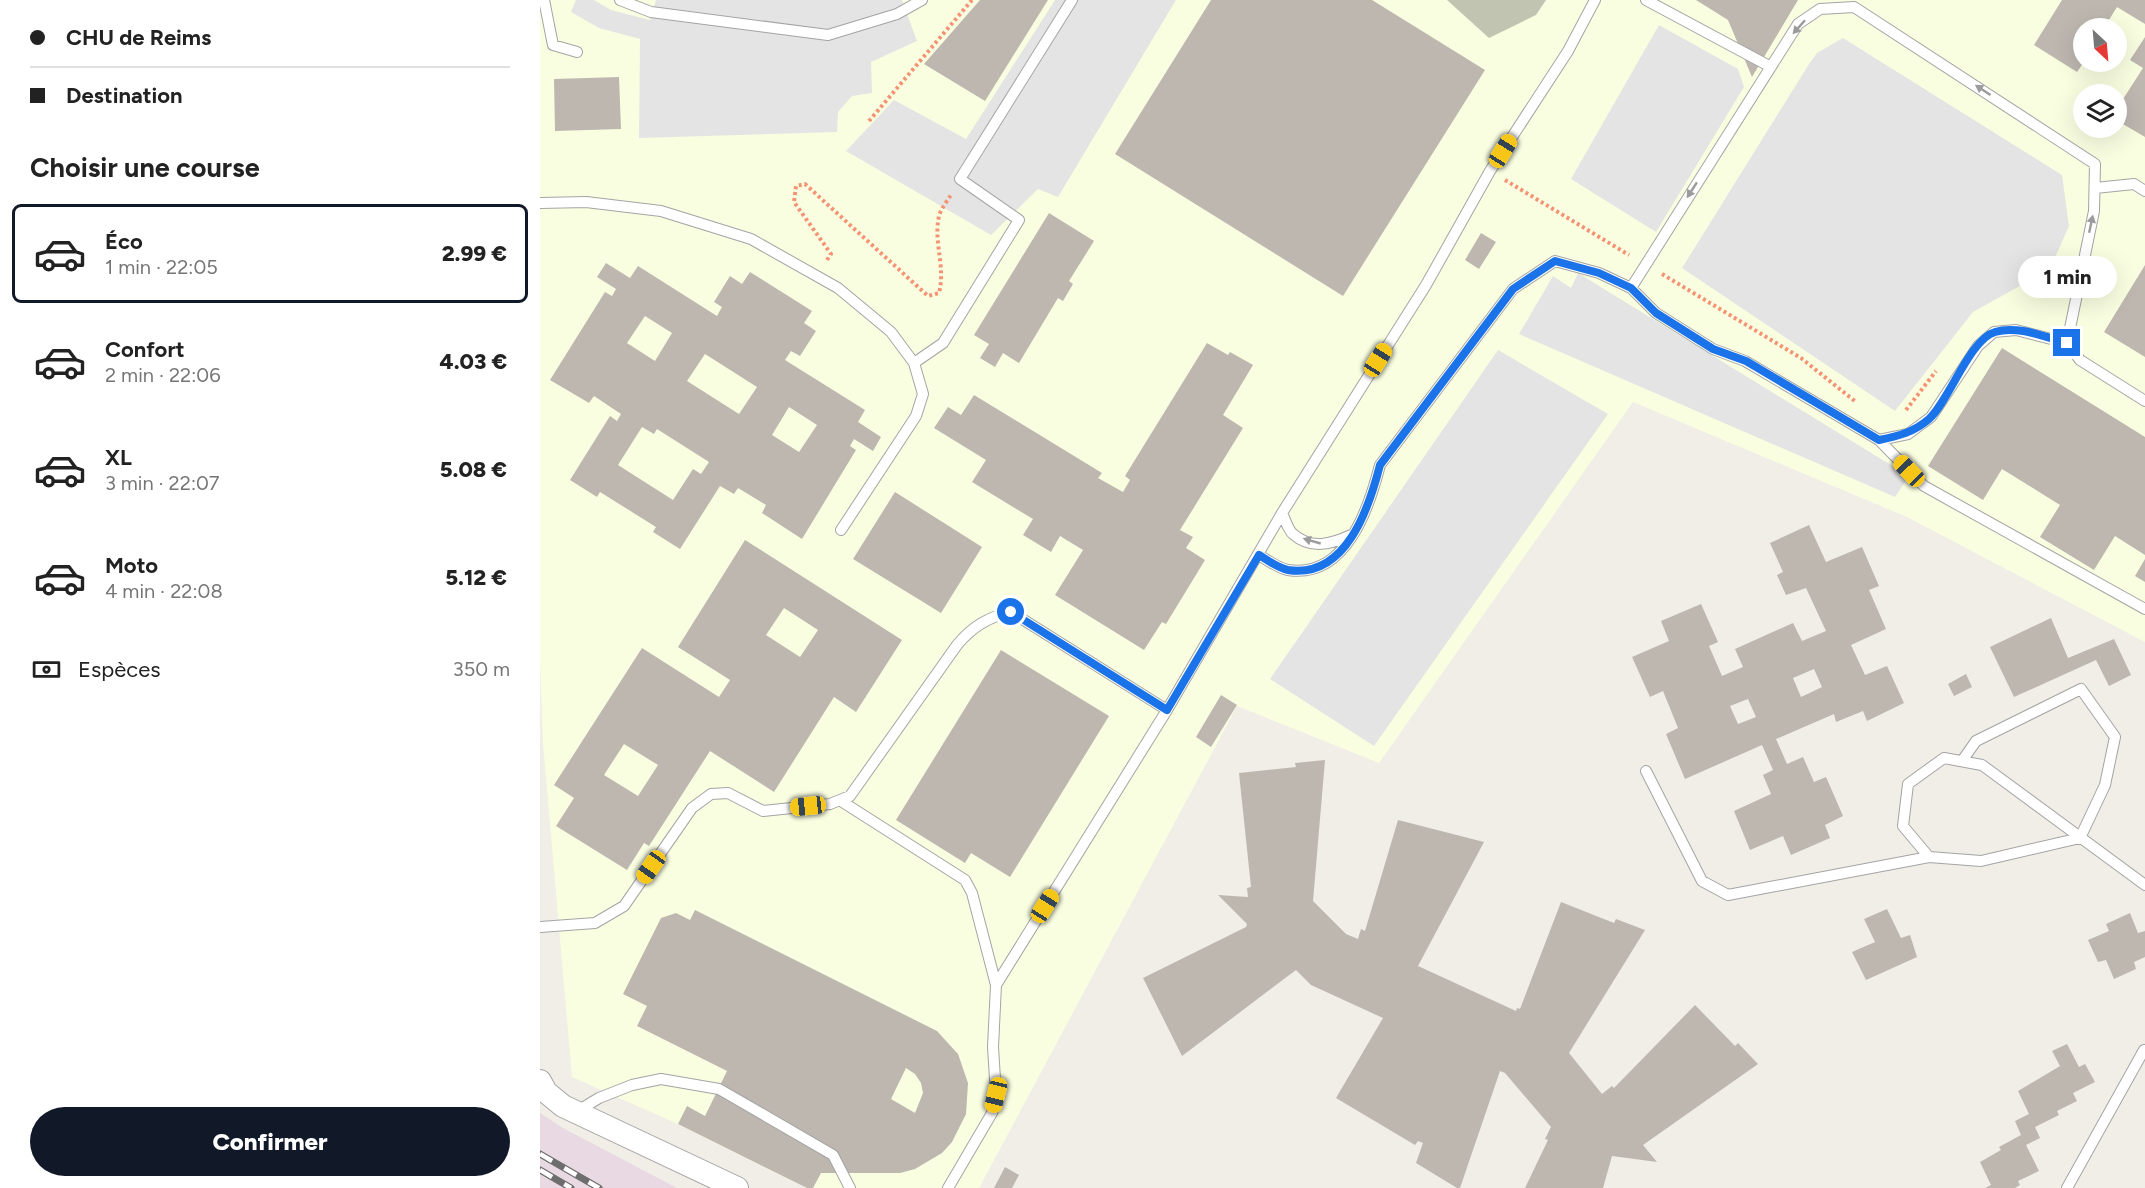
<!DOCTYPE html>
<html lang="fr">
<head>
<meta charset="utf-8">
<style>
	:root { --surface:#fff; --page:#f2f2f2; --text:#222; --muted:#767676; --line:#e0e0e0; --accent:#111827 }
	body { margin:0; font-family:Figtree,sans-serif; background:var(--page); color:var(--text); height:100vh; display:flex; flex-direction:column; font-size:22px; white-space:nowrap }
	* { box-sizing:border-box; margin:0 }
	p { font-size:20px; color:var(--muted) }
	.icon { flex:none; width:33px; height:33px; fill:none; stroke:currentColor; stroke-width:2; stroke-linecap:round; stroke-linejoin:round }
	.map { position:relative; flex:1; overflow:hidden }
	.side { display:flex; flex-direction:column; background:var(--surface); width:540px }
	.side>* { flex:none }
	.hud { display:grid; align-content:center; height:132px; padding:0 30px; background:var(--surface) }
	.needle { width:39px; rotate:154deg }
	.tools { position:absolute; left:1533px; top:18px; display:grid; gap:12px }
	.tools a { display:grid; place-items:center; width:54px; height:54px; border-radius:50%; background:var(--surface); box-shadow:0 6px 24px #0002; font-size:30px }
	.end { position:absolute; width:27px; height:27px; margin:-14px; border:8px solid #1a73e8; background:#fff; box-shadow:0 0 0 3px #fff }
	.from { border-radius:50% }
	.bubble { position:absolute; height:42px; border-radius:21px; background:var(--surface); box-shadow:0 6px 24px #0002; font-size:20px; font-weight:800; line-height:42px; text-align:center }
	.car { position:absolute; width:18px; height:36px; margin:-18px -9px; border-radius:8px; box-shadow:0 0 4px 2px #0007; background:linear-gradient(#f5c518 24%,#345 0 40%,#f5c518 0 76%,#345 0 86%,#f5c518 0) }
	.hud b { display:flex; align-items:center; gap:21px; height:57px; font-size:22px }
	.hud b+b { border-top:2px solid var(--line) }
	.hud i { width:15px; height:15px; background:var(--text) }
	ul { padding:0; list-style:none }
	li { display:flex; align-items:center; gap:18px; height:99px; margin:0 12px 9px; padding:0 18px; border:3px solid transparent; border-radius:9px }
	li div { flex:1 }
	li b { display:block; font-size:22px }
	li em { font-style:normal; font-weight:800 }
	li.on { border-color:var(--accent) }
	li>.icon { width:54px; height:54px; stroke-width:1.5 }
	h2 { padding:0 30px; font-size:27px; line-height:72px }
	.pay { display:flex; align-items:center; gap:15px; height:66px; padding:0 30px; font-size:22px }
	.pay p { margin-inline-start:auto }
	.action { display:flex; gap:12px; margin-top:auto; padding:12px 30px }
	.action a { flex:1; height:69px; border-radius:36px; background:var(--accent); color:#fff; font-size:24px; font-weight:800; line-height:69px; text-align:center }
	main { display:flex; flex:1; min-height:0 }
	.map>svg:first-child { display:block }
	.industrial { fill:#e9d9e3 }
	.education { fill:#fafee1; fill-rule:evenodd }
	.construction { fill:#c2c4b2 }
	.parking { fill:#e4e4e4 }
	.building { fill:#bdb7b0; fill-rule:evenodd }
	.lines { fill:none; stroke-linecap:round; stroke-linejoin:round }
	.service-casing { stroke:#a4a4a4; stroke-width:12 }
	.minor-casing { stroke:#a4a4a4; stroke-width:24 }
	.path { stroke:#f49373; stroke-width:4; stroke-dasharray:3 3; stroke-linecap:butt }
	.service { stroke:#fff; stroke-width:10 }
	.minor { stroke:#fff; stroke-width:22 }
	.rail-casing { stroke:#6e6e6e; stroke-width:7 }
	.rail { stroke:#fff; stroke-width:4.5; stroke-dasharray:14; stroke-linecap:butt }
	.oneway { fill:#9b9b9b }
	.route { stroke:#1a73e8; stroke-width:8 }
</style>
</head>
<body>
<main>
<section class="side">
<div class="hud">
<b><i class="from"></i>CHU de Reims</b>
<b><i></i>Destination</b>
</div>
<h2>Choisir une course</h2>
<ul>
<li class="on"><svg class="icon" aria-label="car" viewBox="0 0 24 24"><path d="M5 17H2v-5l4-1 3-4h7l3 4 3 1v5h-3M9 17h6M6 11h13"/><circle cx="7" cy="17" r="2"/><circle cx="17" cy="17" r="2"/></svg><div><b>Éco</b><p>1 min · 22:05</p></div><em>2.99 €</em></li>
<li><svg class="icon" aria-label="car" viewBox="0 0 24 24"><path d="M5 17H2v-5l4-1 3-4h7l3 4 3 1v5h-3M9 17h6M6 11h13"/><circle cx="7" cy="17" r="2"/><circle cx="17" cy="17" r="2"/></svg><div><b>Confort</b><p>2 min · 22:06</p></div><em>4.03 €</em></li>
<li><svg class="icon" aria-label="car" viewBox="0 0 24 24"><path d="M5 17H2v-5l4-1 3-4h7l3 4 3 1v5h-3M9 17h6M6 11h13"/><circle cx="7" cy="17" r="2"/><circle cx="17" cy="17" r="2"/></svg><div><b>XL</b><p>3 min · 22:07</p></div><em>5.08 €</em></li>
<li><svg class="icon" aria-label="car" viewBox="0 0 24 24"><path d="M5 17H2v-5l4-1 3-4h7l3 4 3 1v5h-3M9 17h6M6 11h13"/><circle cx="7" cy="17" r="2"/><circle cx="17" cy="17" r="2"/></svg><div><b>Moto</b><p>4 min · 22:08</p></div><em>5.12 €</em></li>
</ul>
<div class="pay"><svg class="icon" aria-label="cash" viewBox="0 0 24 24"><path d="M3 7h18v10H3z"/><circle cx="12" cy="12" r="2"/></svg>Espèces<p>350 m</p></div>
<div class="action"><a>Confirmer</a></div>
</section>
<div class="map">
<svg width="1605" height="1188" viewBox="0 0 1605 1188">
	<rect width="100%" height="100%" fill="#f0eee6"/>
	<path class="industrial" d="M0 1113 23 1128 137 1188H0Z"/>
	<path class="education" d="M0 0H1605V642L1367 517 1093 402 839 763 697 706 439 1188H267L138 1124 32 1077 3 743 0 663ZM1544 28H1576V62H1544ZM1544 94H1576V128H1544Z"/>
	<path class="construction" d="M907 0H1006L996 15 949 38Z"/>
	<path class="parking" d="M36 0H54L71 10 110 20 116 0H362L377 41 331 62 332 93 312 96 298 112 297 132 99 138 100 39 59 28 31 12Z
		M515 0H636L518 197 498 189 451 235 306 151 354 100 426 139Z
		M1119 25 1198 69 1204 87 1116 232 1031 179Z
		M1303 38 1522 175 1529 226 1510 269 1433 312 1355 411 1142 268 1269 64 1277 53Z
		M1038 273 1369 476 1355 497 979 334 1013 276 1031 288Z
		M958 350 1068 414 834 746 730 679Z"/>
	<path class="building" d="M440 0H508L445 101 384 64Z
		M671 0H832L945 70 803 296 575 154Z
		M1156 0H1258L1212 77 1188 20Z
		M1522 0H1605V24L1577 7 1564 28H1544V62L1537 72 1494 45Z
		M1605 37V137L1576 120V110L1603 68 1590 60Z
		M79 77 81 129 15 131 14 79Z
		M509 213 554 241 529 281 533 284 523 301 518 298 479 363 463 353 455 367 440 358 449 344 434 335Z
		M941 233 956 242 939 269 925 260Z
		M66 263 90 278 98 266 177 316 182 307 174 302 190 276 202 284 210 272 272 311 264 323 276 331 260 356 251 351 245 360 325 410 318 422 341 437 333 451 314 439 310 446 316 450 262 539 222 513 226 505 198 488 194 494 180 486 140 549 113 532 116 527 60 492 57 497 30 480 70 416 77 421 81 414 54 396 49 403 10 380 65 292 72 296 76 289 57 277ZM105 316 132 333 115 361 87 343ZM165 354 217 387 199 414 147 381ZM249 407 277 425 259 452 232 435ZM102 427 114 434 117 429 169 462 161 474 153 469 133 500 78 465Z
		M1605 265V357L1564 332Z
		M667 343 688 355 690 352 713 365 683 415 703 428 640 530 653 537 646 548 665 560 626 624 622 622 604 650 515 595 543 550 520 536 511 552 483 535 493 519 432 482 446 460 394 428 408 407 421 415 434 395 562 473 558 478 583 492 590 480 585 476Z
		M1462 348 1605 437V555L1575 536 1554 570 1500 537 1520 505 1462 469 1443 500 1388 466Z
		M355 492 442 547 401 613 313 559Z
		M1269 525 1286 562 1322 547 1339 586 1329 590 1346 629 1311 645 1325 675 1347 666 1364 703 1327 721 1323 711 1296 722 1294 714 1236 739 1247 764 1263 757 1274 782 1286 777 1303 816 1285 825 1290 838 1251 855 1243 836 1210 850 1194 811 1231 794 1223 775 1233 770 1222 745 1145 779 1126 734 1138 728 1123 691 1110 697 1092 657 1129 641 1121 621 1161 604 1178 642 1169 646 1182 676 1203 667 1195 649 1253 623 1262 641 1286 631 1266 588 1246 595 1237 575 1243 572 1230 543ZM1274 669 1282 687 1261 697 1253 678ZM1208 699 1216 717 1198 724 1190 706Z
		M205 540 362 640 316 712 294 697 234 792 170 751 109 846 104 843 87 870 16 826 34 798 14 785 102 648 179 697 190 680 138 647ZM244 608 278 630 260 657 226 635ZM84 744 118 765 98 796 64 775Z
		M1605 559V582L1595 576Z
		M1511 618 1528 658 1574 639 1591 675 1569 686 1556 660 1474 697 1450 647Z
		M461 650 569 716 470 877 431 853 425 863 356 820Z
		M1426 674 1432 687 1414 696 1408 684Z
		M681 695 697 705 671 747 656 737Z
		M785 760 773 901 806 934 818 939 821 929 825 931 858 820 944 842 878 966 976 1011 977 1008 980 1009 1021 902 1074 923 1076 919 1105 930 1029 1053 1062 1094 1072 1086 1074 1088 1155 1005 1195 1046 1198 1043 1218 1064 1103 1145 1117 1162 1072 1156 1063 1188H985L1008 1140 1005 1139 1011 1127 965 1073 960 1071 920 1188H917L876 1163 883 1143 878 1141 875 1145 796 1098 843 1018 771 985 756 970 642 1056 603 978 706 927 707 924 678 895 708 897 707 888 711 887 699 773 756 767 755 763Z
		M1347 909 1361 938 1370 935 1377 957 1326 980 1312 952 1335 942 1324 919Z
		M155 910 397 1031 418 1054 428 1083 426 1114 412 1142 402 1153 375 1169 360 1173H281L273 1188H267L138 1124 147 1106 165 1116 187 1071 97 1026 107 1006 83 994 121 918 136 913 150 920ZM366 1068 375 1074 381 1083 383 1093 375 1113 351 1099Z
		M1590 913 1598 933 1605 931V957L1594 962 1596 969 1574 979 1566 960 1558 962 1548 940 1569 931 1566 924Z
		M1527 1044 1539 1067 1545 1064 1555 1082 1533 1093 1537 1101 1517 1111 1519 1115 1495 1127 1500 1138 1486 1145 1499 1171 1478 1181 1480 1185 1475 1188H1445L1451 1185 1440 1162 1461 1150 1459 1147 1481 1135 1475 1121 1489 1114 1478 1091 1520 1066 1512 1051Z
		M465 1167 479 1175 472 1188H454Z"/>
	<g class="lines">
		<defs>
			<path id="service" d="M4 0 13 45 37 52
				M80 0 111 12 288 35 357 14 382 0
				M1106 0 1231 67
				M1555 188 1594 184 1605 191
				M0 203 46 202 121 211 211 239 298 288 351 332 374 363 383 394 376 416 301 530
				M1091 288 1258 24 1280 9 1314 7 1555 164 1554 211 1527 343
				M374 363 403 343 479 220 420 179 532 0
				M1339 440 1384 486 1605 609
				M742 513C745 519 748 530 753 534 771 550 792 544 811 535
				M719 555C727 560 738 568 748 570 806 579 829 508 840 465L973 289 1015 261 1059 273 1091 288 1116 313 1173 349 1205 361 1339 440 1368 434 1391 417 1438 346 1454 332 1476 330 1527 343 1540 360 1605 401
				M1422 761 1436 741 1541 689 1575 737 1565 785 1540 838
				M1106 771 1162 881 1188 895 1389 857
				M301 801 425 880 432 893 456 985
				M1540 838 1441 861 1389 857 1363 826 1368 784 1404 758 1442 765 1605 885
				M0 927 55 923 84 906 152 808 171 794 188 793 223 811 290 804 310 796 417 645C432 627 448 617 471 612L627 710
				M36 1112 59 1098 92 1085 121 1079 179 1089 293 1155 310 1188
				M408 1188 452 1113 456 1095 453 1047 456 985 627 710 742 513 886 285 950 171 1028 51 1055 0
				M1527 1188 1604 1050"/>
			<path id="minor" d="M0 1081 6 1092 23 1106 197 1188"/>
		</defs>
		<use href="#service" class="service-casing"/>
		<use href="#minor" class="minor-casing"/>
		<path class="path" d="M329 121 432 0
			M965 180 1089 255
			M287 260 291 254 254 202 256 186 265 184 388 296 399 293C406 267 393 242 399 216 401 209 407 201 411 195
			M1122 274 1261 358 1316 402
			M1366 410 1396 371"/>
		<use href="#service" class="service"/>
		<use href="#minor" class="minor"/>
		<defs>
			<path id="rail" d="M0 1154 59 1188
				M0 1170 31 1188"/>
		</defs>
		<use href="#rail" class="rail-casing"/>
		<use href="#rail" class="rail"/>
	</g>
	<defs><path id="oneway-solid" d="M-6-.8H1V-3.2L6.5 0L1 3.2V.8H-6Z" transform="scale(1.5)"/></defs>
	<g class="oneway">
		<use href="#oneway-solid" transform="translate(1259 27) rotate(132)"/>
		<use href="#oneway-solid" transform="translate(1443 90) rotate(-147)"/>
		<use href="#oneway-solid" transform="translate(1152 190) rotate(123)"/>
		<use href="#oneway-solid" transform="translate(1551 224) rotate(-78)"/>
		<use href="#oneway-solid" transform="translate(772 541) rotate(-164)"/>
	</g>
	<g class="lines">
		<path class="route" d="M471 612 627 710 719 555C727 560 738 568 748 570 806 579 829 508 840 465L973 289 1015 261 1059 273 1091 288 1116 313 1173 349 1206 361 1339 440C1359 436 1374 432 1389 419 1409 401 1430 339 1455 332 1477 325 1506 337 1527 343"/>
	</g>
</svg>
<div class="tools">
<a><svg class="needle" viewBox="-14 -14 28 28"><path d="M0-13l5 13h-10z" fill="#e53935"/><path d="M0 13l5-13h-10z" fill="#767676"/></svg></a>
<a><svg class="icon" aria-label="layers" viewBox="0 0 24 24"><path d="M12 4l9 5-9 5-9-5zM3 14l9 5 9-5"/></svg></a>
</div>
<i class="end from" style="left:471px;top:612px"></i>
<i class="end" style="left:1527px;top:343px"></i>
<div class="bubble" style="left:1478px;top:256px;width:99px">1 min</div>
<i class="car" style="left:963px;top:151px;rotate:32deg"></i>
<i class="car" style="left:838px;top:360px;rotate:32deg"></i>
<i class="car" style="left:1369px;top:471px;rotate:316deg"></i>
<i class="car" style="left:268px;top:806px;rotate:264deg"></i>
<i class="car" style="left:111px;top:867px;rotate:215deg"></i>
<i class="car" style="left:505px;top:906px;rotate:32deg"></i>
<i class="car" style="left:456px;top:1095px;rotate:194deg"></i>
</div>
</main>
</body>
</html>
